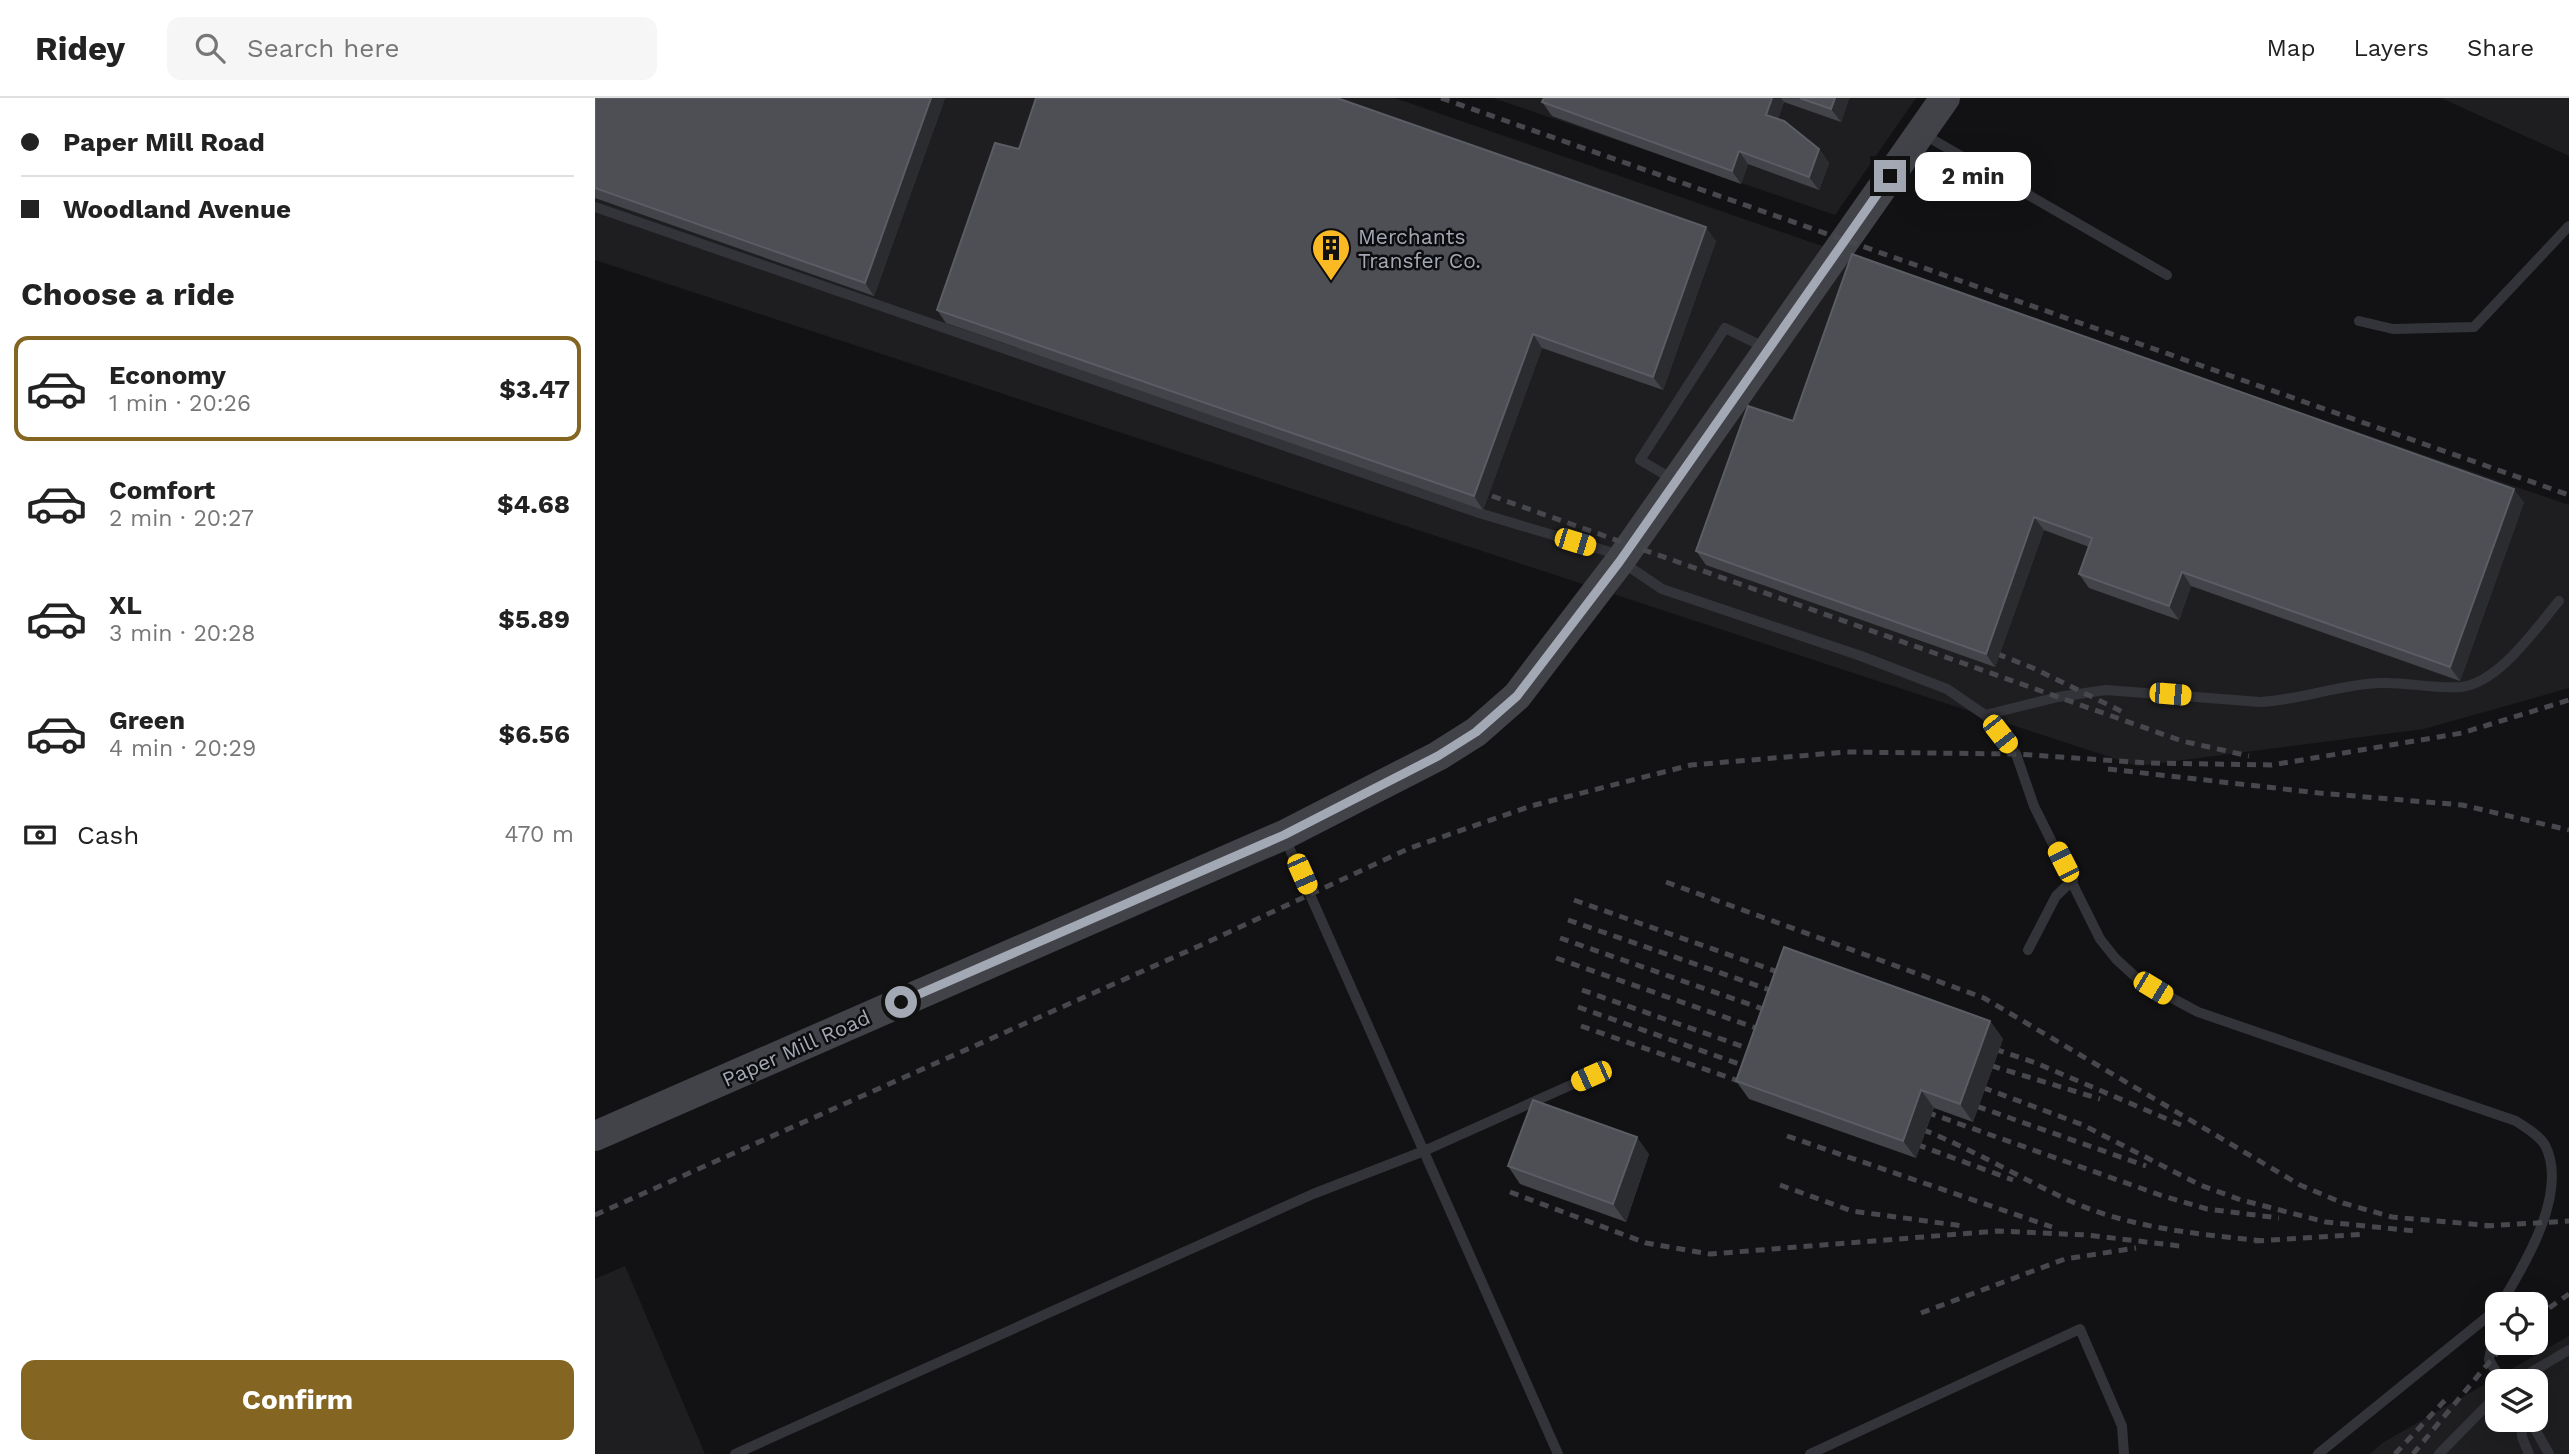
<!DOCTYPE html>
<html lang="en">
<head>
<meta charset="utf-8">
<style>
	:root { --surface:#fff; --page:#f6f6f6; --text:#222; --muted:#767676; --line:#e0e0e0; --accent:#846622 }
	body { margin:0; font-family:"Work Sans",sans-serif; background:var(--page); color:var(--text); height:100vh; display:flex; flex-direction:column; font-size:26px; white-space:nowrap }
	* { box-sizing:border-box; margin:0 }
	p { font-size:23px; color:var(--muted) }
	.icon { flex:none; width:38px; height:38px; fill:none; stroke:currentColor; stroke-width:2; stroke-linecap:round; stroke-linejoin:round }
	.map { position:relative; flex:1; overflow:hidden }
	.details { display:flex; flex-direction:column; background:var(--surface); width:595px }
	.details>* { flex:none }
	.guide { display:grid; align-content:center; height:154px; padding:0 21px; background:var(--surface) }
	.controls { position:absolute; left:1890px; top:1194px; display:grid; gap:14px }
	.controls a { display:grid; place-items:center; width:63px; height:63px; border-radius:14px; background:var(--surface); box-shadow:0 7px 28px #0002; font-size:35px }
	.end { position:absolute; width:32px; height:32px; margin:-16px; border:9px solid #a3a8b5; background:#111; box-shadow:0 0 0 4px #111 }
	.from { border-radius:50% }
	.bubble { position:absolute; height:49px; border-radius:14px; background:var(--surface); box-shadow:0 7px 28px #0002; font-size:23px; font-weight:700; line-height:49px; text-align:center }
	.car { position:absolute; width:21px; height:42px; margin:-21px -10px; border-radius:9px; box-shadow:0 0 5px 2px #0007; background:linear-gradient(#f5c518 24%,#345 0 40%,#f5c518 0 76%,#345 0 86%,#f5c518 0) }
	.guide b { display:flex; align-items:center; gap:24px; height:66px; font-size:26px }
	.guide b+b { border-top:2px solid var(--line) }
	.guide i { width:18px; height:18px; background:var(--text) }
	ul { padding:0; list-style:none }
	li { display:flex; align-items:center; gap:21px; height:105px; margin:0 14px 10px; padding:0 7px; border:4px solid transparent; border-radius:14px }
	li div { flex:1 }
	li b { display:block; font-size:26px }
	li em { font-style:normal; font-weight:700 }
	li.current { border-color:var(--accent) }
	li>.icon { width:63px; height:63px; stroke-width:1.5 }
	h2 { padding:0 21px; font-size:32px; line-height:84px }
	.pay { display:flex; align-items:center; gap:18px; height:77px; padding:0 21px; font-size:26px }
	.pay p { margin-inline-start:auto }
	.primary-button { display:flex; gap:14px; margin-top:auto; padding:14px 21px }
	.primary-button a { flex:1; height:80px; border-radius:14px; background:var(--accent); color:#fff; font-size:28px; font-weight:700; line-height:80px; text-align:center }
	header { display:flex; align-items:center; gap:42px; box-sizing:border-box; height:98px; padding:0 35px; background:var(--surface); border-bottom:2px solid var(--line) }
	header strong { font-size:33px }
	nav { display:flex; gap:38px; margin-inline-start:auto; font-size:24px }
	.search { width:490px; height:63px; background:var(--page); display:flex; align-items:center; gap:18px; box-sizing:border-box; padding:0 24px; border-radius:14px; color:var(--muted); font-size:26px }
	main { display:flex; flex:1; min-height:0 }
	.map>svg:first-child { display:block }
	.built { fill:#1e1e21; fill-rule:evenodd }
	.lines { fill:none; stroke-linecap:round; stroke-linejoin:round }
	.lane { stroke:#333439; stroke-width:10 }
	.secondary { stroke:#414349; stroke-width:30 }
	.rail { stroke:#46484e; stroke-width:5; stroke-dasharray:9 7; stroke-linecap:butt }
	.wall { fill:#434449 }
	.shaded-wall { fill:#2b2c2f }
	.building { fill:#4e4f55; stroke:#5b5d64; stroke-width:2 }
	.route { stroke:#a3a8b5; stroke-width:9 }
	.labels { text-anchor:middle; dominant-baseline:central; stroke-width:5; stroke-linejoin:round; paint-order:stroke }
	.poi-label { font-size:21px; fill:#a3a8b5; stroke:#0d0d0f; text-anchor:start }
	.street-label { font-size:21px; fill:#a3a8b5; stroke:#0d0d0f }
</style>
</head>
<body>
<header>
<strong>Ridey</strong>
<div class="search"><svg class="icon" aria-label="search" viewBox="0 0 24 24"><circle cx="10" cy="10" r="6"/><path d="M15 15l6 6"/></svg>Search here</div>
<nav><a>Map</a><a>Layers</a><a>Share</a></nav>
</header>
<main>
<section class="details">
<div class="guide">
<b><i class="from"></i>Paper Mill Road</b>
<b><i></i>Woodland Avenue</b>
</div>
<h2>Choose a ride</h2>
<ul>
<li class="current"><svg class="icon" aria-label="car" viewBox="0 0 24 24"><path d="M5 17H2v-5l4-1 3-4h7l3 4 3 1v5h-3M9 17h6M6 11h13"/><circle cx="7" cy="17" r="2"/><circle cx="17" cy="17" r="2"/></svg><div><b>Economy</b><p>1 min · 20:26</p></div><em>$3.47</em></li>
<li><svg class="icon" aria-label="car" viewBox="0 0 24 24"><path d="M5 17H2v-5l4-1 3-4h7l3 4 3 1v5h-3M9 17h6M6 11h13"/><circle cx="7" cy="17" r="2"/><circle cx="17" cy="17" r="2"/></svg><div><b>Comfort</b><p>2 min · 20:27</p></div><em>$4.68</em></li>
<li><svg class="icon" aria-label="car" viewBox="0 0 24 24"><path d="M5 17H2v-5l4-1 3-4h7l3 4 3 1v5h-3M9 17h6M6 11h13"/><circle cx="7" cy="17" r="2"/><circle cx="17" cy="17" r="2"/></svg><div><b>XL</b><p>3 min · 20:28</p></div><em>$5.89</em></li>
<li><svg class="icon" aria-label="car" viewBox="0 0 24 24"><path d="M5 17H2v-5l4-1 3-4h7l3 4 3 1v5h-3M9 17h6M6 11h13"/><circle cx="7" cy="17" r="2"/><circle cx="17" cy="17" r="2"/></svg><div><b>Green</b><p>4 min · 20:29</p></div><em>$6.56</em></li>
</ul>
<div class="pay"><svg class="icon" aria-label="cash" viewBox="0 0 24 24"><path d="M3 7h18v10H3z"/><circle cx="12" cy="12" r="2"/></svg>Cash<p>470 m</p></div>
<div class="primary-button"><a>Confirm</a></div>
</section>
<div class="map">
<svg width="1974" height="1356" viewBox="0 0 1974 1356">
	<rect width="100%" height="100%" fill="#121214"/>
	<path class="built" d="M0 0H800L1974 407V590L1829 631 1542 668 0 162Z
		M898 0H1321L1240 117Z
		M1846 0H1974V58Z
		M30 1168 110 1356H0V1181Z
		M1974 1238V1356H1775L1787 1345ZM1902 1283H1941V1321H1902Z"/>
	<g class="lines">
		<path class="lane" d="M1328 36 1572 177
			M0 109 884 415 1025 457
			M1764 223 1798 231 1879 229 1974 128
			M1079 382 1045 362 1130 230 1171 250
			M1027 464 1067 491 1266 558 1352 591 1390 617 1421 656 1439 708 1505 841 1521 861 1545 883 1603 914 1921 1023C1931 1030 1943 1036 1950 1047 1974 1094 1930 1166 1906 1206
			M1390 617 1463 599 1511 592 1665 604C1706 602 1745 586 1786 585 1812 584 1839 591 1866 589 1904 585 1941 530 1964 503
			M689 738 963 1356
			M1433 852 1461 798 1478 782
			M1902 1217 1894 1262 1907 1283
			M1921 1283 1974 1252
			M1926 1321 1927 1339 1934 1356
			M1928 1325 1940 1331 1954 1356
			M140 1356 718 1096 829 1053 996 978
			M1215 1356 1485 1231 1527 1328 1529 1356
			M1723 1356 1902 1211
			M1844 1356 1902 1297"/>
		<path class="secondary" d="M0 1038 689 737 843 658 881 634 922 598 1025 463 1350 0"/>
		<path class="rail" d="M846 0 1974 397
			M897 398 1587 643 1654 658
			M1387 550 1438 570 1530 615
			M1513 671 1724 695 1867 707 1974 732
			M1071 784 1389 900 1705 1087 1748 1105 1797 1119 1899 1128
			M979 802 1197 879
			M973 822 1192 898
			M965 840 1185 917
			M961 860 1178 936
			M987 892 1172 957
			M983 909 1164 973
			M986 928 1158 988
			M1385 946 1441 965 1586 1027
			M1381 963 1505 1001
			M1373 984 1488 1027 1605 1087 1646 1102 1731 1124 1820 1133
			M1367 1003 1551 1068
			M1317 1009 1565 1097 1612 1111 1684 1120
			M1313 1026C1369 1046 1419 1077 1473 1102 1534 1130 1602 1136 1668 1143
			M1192 1038 1457 1129
			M1307 1041 1418 1082
			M1185 1087 1257 1113 1368 1128
			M915 1094 1051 1145 1115 1156 1403 1133 1492 1137 1585 1148
			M0 1117 604 848 815 750 936 708 1096 667 1251 654 1421 656 1553 665 1677 667 1867 635 1974 602
			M1890 1128 1974 1123
			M1660 1143 1771 1136
			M1326 1215 1470 1161 1541 1150
			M1941 1219 1974 1196
			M1800 1356 1852 1300
			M1818 1356 1911 1244"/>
	</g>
	<path class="wall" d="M0 0H350L279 198 0 100Z
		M949 0H1254L1246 24 1189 4 1183 21 1224 51 1234 65 1224 92 1153 66 1146 86 957 18 947 4Z
		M424 51 1121 143 1068 292 947 250 888 412 351 225 342 212Z
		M1198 323 1929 404 1865 583 1596 488 1584 522 1494 490 1484 476 1494 449 1449 432 1400 569 1111 467 1101 453Z
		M1395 923 1408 941 1378 1024 1339 1010 1321 1060 1154 1001 1141 983Z
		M1054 1056 1031 1124 925 1086 913 1068Z"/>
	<path class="shaded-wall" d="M336 0H350L279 198 270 185Z
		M1177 0H1186L1189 4 1180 30 1171 17Z
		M1240 0H1254L1246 24 1236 11Z
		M1224 51 1234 65 1224 92 1214 79Z
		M1144 53 1153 66 1146 86 1137 73Z
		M1111 129 1121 143 1068 292 1058 279Z
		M938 236 947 250 888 412 879 398Z
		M1919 391 1929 404 1865 583 1855 569Z
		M1439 419 1449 432 1400 569 1391 556Z
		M1587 474 1596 488 1584 522 1574 508Z
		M1395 923 1408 941 1378 1024 1365 1006Z
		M1326 992 1339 1010 1321 1060 1308 1043Z
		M1042 1039 1054 1056 1031 1124 1018 1106Z"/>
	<path class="building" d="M0 0H336L270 185 0 90Z
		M441 0H742L1111 129 1058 279 938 236 879 398 342 212 400 45 424 51Z
		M949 0H1177L1171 17 1189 23 1224 51 1214 79 1144 53 1137 73 947 4Z
		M1205 0H1240L1236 11Z
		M1257 156 1919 391 1855 569 1587 474 1574 508 1484 476 1497 440 1439 419 1391 556 1101 453 1153 308 1198 323Z
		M1189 849 1395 923 1365 1006 1326 992 1308 1043 1141 983Z
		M938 1002 1042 1039 1018 1106 913 1068Z"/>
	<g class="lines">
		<path class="route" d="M306 904 689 737 843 658 881 634 922 598 1025 463 1295 78"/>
	</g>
	<defs>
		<symbol id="building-pin" viewBox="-11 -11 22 30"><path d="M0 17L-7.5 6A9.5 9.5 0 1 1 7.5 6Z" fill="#fbb923" stroke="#0d0d0f"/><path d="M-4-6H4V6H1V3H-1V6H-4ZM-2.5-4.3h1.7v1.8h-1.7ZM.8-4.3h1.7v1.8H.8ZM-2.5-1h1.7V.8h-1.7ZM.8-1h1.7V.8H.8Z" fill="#111"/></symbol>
	</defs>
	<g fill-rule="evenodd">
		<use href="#building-pin" x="714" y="128" width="44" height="60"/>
	</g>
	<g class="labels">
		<g class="poi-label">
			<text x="763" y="138">Merchants<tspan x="763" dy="24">Transfer Co.</tspan></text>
		</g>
		<g class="street-label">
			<text transform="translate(201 950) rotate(-24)">Paper Mill Road</text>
		</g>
	</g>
</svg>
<div class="controls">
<a><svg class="icon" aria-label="locate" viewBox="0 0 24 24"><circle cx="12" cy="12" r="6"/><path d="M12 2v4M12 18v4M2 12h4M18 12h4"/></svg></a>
<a><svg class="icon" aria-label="layers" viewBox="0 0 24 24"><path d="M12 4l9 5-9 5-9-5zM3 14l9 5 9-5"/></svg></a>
</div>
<i class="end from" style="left:306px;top:904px"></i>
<i class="end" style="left:1295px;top:78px"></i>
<div class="bubble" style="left:1320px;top:54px;width:116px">2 min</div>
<i class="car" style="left:980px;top:444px;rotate:107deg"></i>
<i class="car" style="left:1575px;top:596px;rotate:95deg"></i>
<i class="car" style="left:1405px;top:636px;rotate:142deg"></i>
<i class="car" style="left:1468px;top:764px;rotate:333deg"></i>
<i class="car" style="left:707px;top:776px;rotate:156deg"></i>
<i class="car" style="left:1558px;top:890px;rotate:121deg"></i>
<i class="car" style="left:996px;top:978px;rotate:246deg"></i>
</div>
</main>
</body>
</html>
